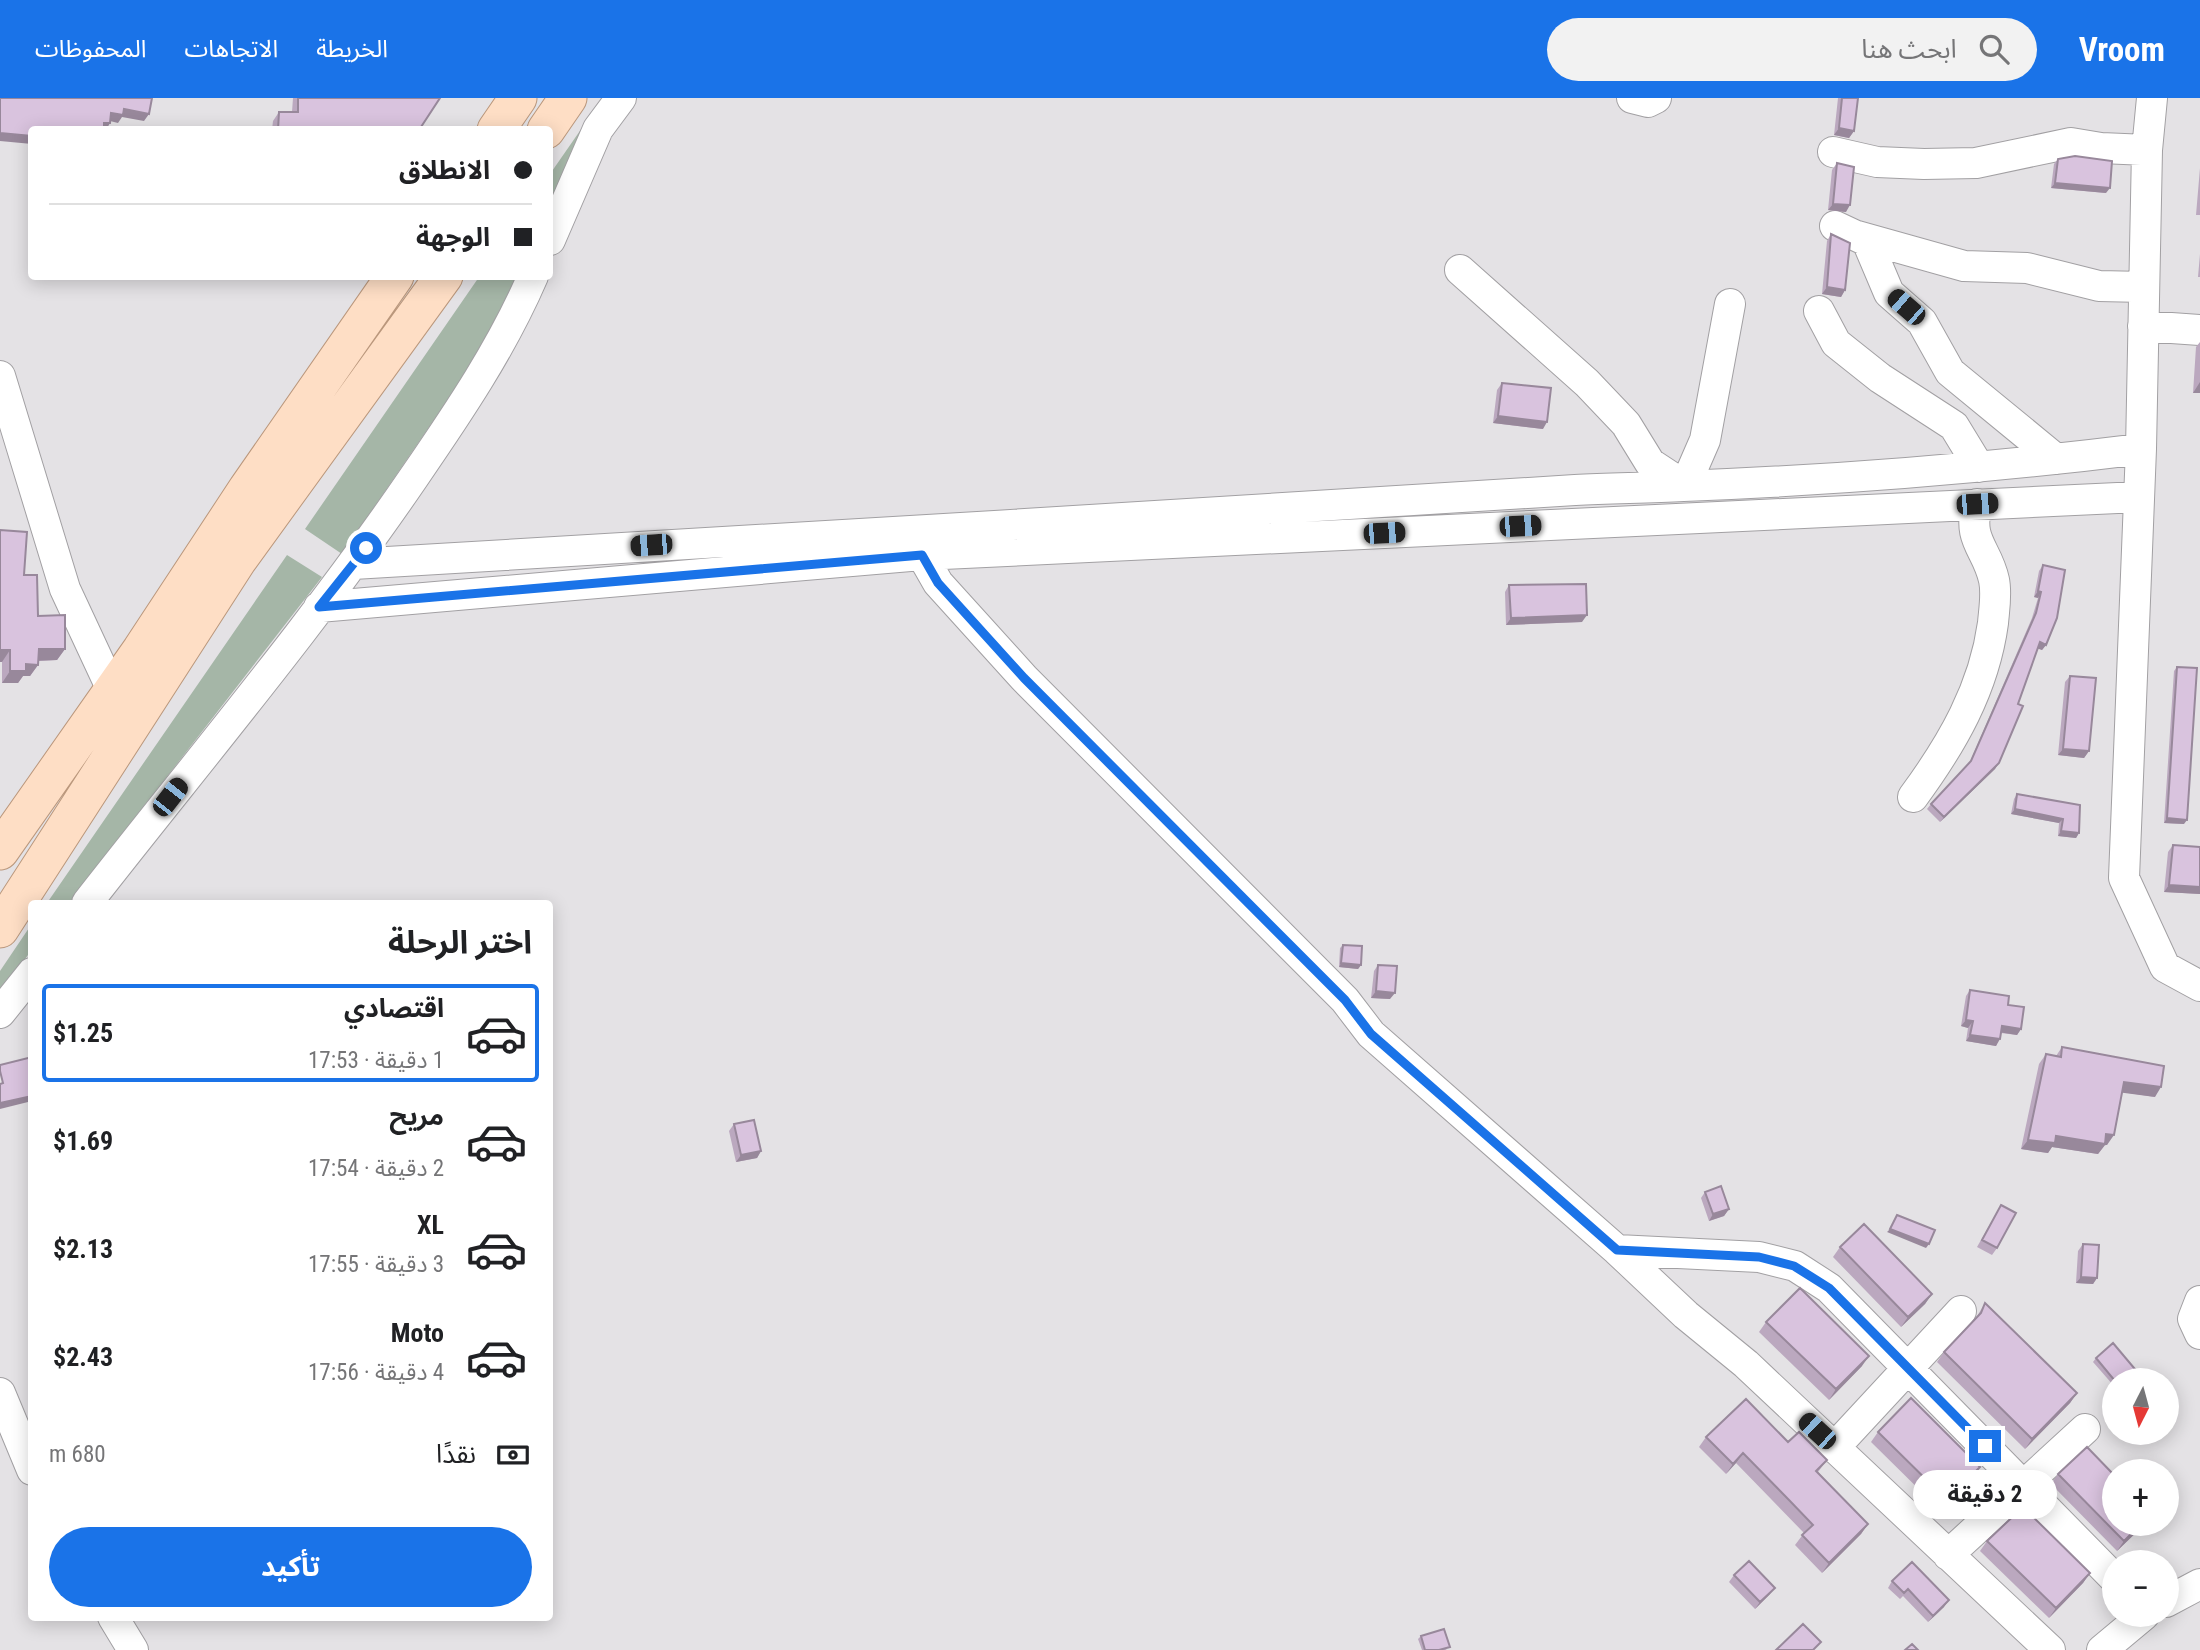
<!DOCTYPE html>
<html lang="ar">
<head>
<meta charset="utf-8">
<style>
	:root { --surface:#fff; --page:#f2f2f2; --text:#202124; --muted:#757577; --line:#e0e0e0; --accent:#1a73e8 }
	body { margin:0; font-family:"Roboto Condensed","Noto Sans Arabic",sans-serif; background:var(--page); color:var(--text); direction:rtl; height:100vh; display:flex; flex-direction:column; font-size:26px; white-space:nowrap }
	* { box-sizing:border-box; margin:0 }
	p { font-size:23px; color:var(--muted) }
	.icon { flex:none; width:38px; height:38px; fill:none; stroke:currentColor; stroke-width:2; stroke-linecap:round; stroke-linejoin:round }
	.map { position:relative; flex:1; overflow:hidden; direction:ltr }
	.sheet { position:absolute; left:28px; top:802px; width:525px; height:721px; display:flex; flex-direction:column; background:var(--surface); border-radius:7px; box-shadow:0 4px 18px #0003; direction:rtl }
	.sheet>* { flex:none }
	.top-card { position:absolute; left:28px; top:28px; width:525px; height:154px; border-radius:7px; box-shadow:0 4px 18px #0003; direction:rtl; display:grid; align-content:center; height:154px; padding:0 21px; background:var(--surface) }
	.needle { width:46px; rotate:186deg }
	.fabs { position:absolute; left:2102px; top:1270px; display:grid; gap:14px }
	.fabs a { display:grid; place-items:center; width:77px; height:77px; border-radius:50%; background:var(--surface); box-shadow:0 4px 18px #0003; font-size:35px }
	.end { position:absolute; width:32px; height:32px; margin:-16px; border:9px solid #1a73e8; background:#fff; box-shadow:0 0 0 4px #fff }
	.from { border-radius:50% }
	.bubble { position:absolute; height:49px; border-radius:24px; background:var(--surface); box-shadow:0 4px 18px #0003; font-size:23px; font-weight:700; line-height:49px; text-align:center; direction:rtl }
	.car { position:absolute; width:21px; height:42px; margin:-21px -10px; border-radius:9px; box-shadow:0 0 5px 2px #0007; background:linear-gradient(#222 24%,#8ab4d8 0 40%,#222 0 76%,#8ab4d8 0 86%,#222 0) }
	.top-card b { display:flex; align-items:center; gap:24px; height:66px; font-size:26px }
	.top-card b+b { border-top:2px solid var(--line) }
	.top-card i { width:18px; height:18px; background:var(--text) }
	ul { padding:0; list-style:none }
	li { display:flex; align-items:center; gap:21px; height:98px; margin:0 14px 10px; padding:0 7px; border:4px solid transparent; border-radius:7px }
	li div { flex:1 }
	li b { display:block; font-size:26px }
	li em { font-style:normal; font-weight:700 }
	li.active { border-color:var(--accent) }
	li>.icon { width:63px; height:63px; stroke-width:1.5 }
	h2 { padding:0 21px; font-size:32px; line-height:84px }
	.pay { display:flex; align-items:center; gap:18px; height:77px; padding:0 21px; font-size:26px }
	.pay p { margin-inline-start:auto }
	.button { display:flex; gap:14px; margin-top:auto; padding:14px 21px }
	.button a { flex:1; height:80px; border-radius:42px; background:var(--accent); color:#fff; font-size:28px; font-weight:700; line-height:80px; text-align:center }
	header { display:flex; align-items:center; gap:42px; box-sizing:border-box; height:98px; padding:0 35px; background:var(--accent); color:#fff }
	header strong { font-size:33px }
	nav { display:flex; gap:38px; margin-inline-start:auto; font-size:24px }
	.search { width:490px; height:63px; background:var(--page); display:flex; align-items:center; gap:18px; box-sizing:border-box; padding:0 24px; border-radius:38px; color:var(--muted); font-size:26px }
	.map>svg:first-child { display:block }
	.green { fill:#a5b6a7 }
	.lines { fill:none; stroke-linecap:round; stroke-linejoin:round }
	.minor-casing { stroke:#a2a0a3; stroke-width:32 }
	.major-casing { stroke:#ba977c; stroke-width:39 }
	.minor { stroke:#fff; stroke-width:30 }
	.major { stroke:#fedec5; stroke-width:37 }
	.wall { fill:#bba8bf }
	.shaded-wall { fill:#98889b }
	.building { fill:#d9c3de; stroke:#98889b; stroke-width:2 }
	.route { stroke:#1a73e8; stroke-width:9 }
</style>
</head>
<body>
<header>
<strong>Vroom</strong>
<div class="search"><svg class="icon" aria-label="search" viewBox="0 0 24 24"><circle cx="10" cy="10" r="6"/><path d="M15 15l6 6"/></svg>ابحث هنا</div>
<nav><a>الخريطة</a><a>الاتجاهات</a><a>المحفوظات</a></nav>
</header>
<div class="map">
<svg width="2200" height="1552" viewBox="0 0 2200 1552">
	<rect width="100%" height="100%" fill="#e4e2e5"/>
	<path class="green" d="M584 27 587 36 550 120V76Z
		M479 179H523L504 220 342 456 305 431Z
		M287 457 322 479 69 805H47Z
		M31 827V853L0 894V873Z"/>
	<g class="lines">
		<defs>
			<path id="minor" d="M1632 0 1648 4 1656 0
				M2152 0 2147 52 2141 351 2124 780 2165 869 2200 888
				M1833 54 1877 64 1924 66 1976 65 2071 45 2101 50 2147 52
				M1835 128 1867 143 1889 195 1922 224 1950 274 2056 361
				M1857 138 1964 168 2027 170 2099 188 2144 189
				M550 142 598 31 621 0
				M1460 172 1587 285 1626 326 1650 365 1685 388 1705 342 1730 206
				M1819 213 1836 245 1880 280 1954 328 1979 369
				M2143 228 2200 232
				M0 278 65 491 120 609
				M922 457 938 485 1024 580 1345 902 1371 936 1617 1152 1686 1217 1746 1266 2050 1552
				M353 466C760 442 1168 418 1575 392 1611 390 1647 390 1683 388 1836 382 1989 370 2141 351
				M319 509 922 457 2139 399
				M1913 699C1952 646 1984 591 1993 525 1994 512 1997 496 1994 482 1987 450 1967 443 1977 406
				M87 805C197 664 313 527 414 379 458 315 502 250 533 178
				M0 915 32 875
				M1617 1152 1759 1159 1795 1168 1829 1190 2114 1480
				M2200 1203 2193 1221 2200 1236
				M0 1295 32 1372
				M1834 1350 1961 1213
				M1948 1457 2085 1331
				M2166 1504 2200 1486
				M113 1519 133 1552
				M2102 1552 2144 1517"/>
			<path id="major" d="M496 32 518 0
				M546 32 568 0
				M0 753 141 552 247 391 395 178
				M0 831 238 462 444 178"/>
		</defs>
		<use href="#minor" class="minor-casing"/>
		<use href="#major" class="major-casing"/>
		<use href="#minor" class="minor"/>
		<use href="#major" class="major"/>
	</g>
	<path class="wall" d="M293 0H440L419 32H272L273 23 279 14H292Z
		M1838 0H1858L1854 33 1849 40 1834 37Z
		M2058 61 2106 95 2051 90 2054 66Z
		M1837 65 1846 114 1828 112 1832 72Z
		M2200 70V117H2196Z
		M1831 136 1845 192 1841 199 1822 196 1827 143Z
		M2200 156V179H2198Z
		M2200 244V295H2193L2196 249Z
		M1502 285 1543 331 1493 325 1497 292Z
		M0 432 24 477 38 518 65 551 57 562 38 563V567L30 578H23L18 585H2V564H0Z
		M2043 467 2046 547 2042 552 2038 550 1995 671 1940 724 1927 711 1931 706 1969 666 2032 520 2038 500 2034 499 2039 473Z
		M1509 487 1582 524 1506 527 1505 494Z
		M2177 569 2184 726 2164 725 2174 573Z
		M2070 578 2089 653 2084 660 2058 657 2065 584Z
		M2017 696 2080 707 2079 735 2076 740 2058 738 2059 725 2011 716 2014 701Z
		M2173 747 2200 749V796L2164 794 2168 754Z
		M1343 847 1361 867 1358 871 1339 869 1340 850Z
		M1378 867 1390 901 1371 900 1374 873Z
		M1970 892 2008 907 2021 931 2017 937 2001 935 1996 948 1966 943 1968 930 1961 928 1966 898Z
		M2062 949 2155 999 2122 994 2107 1047H2105L2098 1056 2052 1049 2048 1055 2021 1051 2039 966 2046 956 2056 958Z
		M734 1026 761 1053 757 1060 736 1064 729 1033Z
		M1705 1094 1729 1111 1724 1118 1709 1123 1701 1100Z
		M2001 1107 1997 1150 1992 1157 1977 1149Z
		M2083 1146 2097 1180 2093 1186 2076 1185 2078 1153Z
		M1840 1149 1932 1196 1925 1206 1901 1229 1833 1159Z
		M1985 1205 2077 1295 2070 1305 2025 1351 1937 1264 1944 1254 1976 1220Z
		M1766 1224 1862 1268 1829 1302 1759 1234Z
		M2096 1260 2145 1283H2114V1288L2093 1264Z
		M1878 1334 1980 1369 1973 1379 1940 1412 1871 1344Z
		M1706 1339 1788 1344 1827 1362 1818 1374 1868 1426 1861 1436 1822 1475 1795 1447 1804 1435 1736 1365 1726 1376 1699 1349Z
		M2058 1376 2145 1426 2117 1453 2051 1386Z
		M1987 1443 2090 1475 2083 1485 2049 1520 1980 1453Z
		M1734 1477 1770 1496 1755 1511 1729 1484Z
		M1892 1483 1944 1509 1928 1524 1903 1498 1900 1501 1888 1490Z
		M1421 1538 1447 1552H1422L1418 1541Z"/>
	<path class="shaded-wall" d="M124 11 149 16 144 23 122 19 118 25 106 22 111 15Z
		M104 25H110L106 32H100Z
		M1839 30 1854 33 1849 40 1834 37Z
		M0 35 32 38V46L0 43Z
		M2055 85 2110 90 2106 95 2051 90Z
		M1833 106 1850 107 1846 114 1828 112Z
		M1827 189 1845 192 1841 199 1822 196Z
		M2200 284V295H2193Z
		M1498 318 1547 324 1543 331 1493 325Z
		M2038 493 2041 494 2038 500 2034 499Z
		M1587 517 1582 524 1506 527 1511 520Z
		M2040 544 2046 547 2042 552 2036 550Z
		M39 551H65L57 562 31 563Z
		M0 552H10L2 564H0Z
		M26 566 38 567 30 578H23L18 585H2L10 573Z
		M2063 651 2089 653 2084 660 2058 657Z
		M1999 665 1995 671 1940 724 1944 719Z
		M2015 711 2063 721 2059 725 2011 716Z
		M2167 720 2187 722 2184 726 2164 725Z
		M2061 733 2079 735 2076 740 2058 738Z
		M2169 787 2200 789V796L2164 794Z
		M1341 865 1361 867 1358 871 1339 869Z
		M1376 893 1395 895 1390 901 1371 900Z
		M1966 922 1973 923 1968 930 1961 928Z
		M2002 928 2021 931 2017 937 1998 934Z
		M1970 937 2000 941 1996 948 1966 943Z
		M2124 984 2161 989 2155 999 2117 994Z
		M32 998V1003L0 1011V1005Z
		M2106 1036 2114 1037 2107 1047H2105L2098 1056 2052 1049 2048 1055 2021 1051 2028 1042 2056 1038Z
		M761 1053 757 1060 736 1064 741 1057Z
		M1729 1111 1724 1118 1709 1123 1713 1116Z
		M1890 1131 1929 1146 1926 1150 1887 1134Z
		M2081 1179 2097 1180 2093 1186 2076 1185Z
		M1932 1196 1925 1206 1901 1229 1908 1219Z
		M1869 1258 1862 1268 1829 1302 1836 1291Z
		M2077 1295 2070 1305 2025 1351 2032 1341Z
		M1743 1355 1736 1365 1726 1376 1733 1366Z
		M1980 1369 1973 1379 1940 1412 1947 1402Z
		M1868 1426 1861 1436 1822 1475 1829 1465Z
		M2141 1426H2145L2117 1453 2124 1443Z
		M2090 1475 2083 1485 2049 1520 2056 1510Z
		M1775 1490 1770 1496 1755 1511 1760 1504Z
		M1949 1502 1944 1509 1928 1524 1933 1518Z"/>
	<path class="building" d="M0 0H152L149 16 124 11 123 17 111 15 110 25H104V32H32V38L0 35Z
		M298 0H440L419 32H278L279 14H298Z
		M1842 0H1858L1854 33 1839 30Z
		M2075 58 2112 63 2110 90 2055 85 2058 61Z
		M1837 65 1854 69 1850 107 1833 106Z
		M1831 136 1850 145 1845 192 1827 189Z
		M1502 285 1551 290 1547 324 1498 318Z
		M0 432 27 434 24 477H37L38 518 65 517V551H39L38 567 26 566V573H10V552H0Z
		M2043 467 2065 472 2057 520 2046 547 2040 544 2018 606 2023 608 1999 665 1944 719 1931 706 1971 663 2036 515 2041 494 2038 493Z
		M1586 486 1587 517 1511 520 1509 487Z
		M2177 569 2197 570 2187 722 2167 720Z
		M2070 578 2096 580 2089 653 2063 651Z
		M2017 696 2080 707 2079 735 2061 733 2063 721 2015 711Z
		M2173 747 2200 749V789L2169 787Z
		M1343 847 1362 848 1361 867 1341 865Z
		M1378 867 1397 868 1395 895 1376 893Z
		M1970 892 2009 898 2008 907 2024 909 2021 931 2002 928 2000 941 1970 937 1973 923 1966 922Z
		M2062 949 2164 968 2161 989 2124 984 2114 1037 2106 1036 2105 1046 2056 1038 2055 1045 2028 1042 2046 956 2061 959Z
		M32 959V998L0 1005V986L3 985 0 973V967Z
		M754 1022 761 1053 741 1057 734 1026Z
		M1721 1088 1729 1111 1713 1116 1705 1094Z
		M2001 1107 2016 1115 1997 1150 1982 1142Z
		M1897 1117 1935 1132 1929 1146 1890 1131Z
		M1864 1126 1932 1196 1908 1219 1840 1149Z
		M2083 1146 2099 1147 2097 1180 2081 1179Z
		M1800 1190 1869 1258 1836 1291 1766 1224Z
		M1985 1205 2077 1295 2032 1341 1944 1254 1981 1215Z
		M2113 1245 2145 1283H2115L2096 1260Z
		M1911 1300 1980 1369 1947 1402 1878 1334Z
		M1746 1301 1788 1344 1799 1334 1827 1362 1816 1373 1868 1426 1829 1465 1802 1437 1813 1427 1789 1402 1743 1355 1733 1366 1706 1339Z
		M2087 1349 2114 1377V1426H2141L2124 1443 2058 1376Z
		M2023 1409 2090 1475 2056 1510 1987 1443Z
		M1749 1463 1775 1490 1760 1504 1734 1477Z
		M1912 1464 1949 1502 1933 1518 1908 1491 1904 1495 1892 1483Z
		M1803 1526 1821 1544 1813 1552H1776Z
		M1444 1531 1450 1549 1439 1552H1425L1421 1538Z
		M1912 1546 1918 1552H1905Z"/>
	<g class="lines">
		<path class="route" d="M366 450 319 509 922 457 938 485 1024 580 1345 902 1371 936 1617 1152 1759 1159 1794 1168 1829 1190 1985 1348"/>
	</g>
</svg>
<div class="fabs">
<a><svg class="needle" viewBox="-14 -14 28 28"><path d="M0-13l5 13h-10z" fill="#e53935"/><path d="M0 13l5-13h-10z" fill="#757577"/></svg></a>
<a>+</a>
<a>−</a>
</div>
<i class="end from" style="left:366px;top:450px"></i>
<i class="end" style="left:1985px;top:1348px"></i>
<div class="bubble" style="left:1913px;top:1372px;width:144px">2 دقيقة</div>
<i class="car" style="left:1906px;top:209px;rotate:311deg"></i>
<i class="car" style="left:1977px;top:406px;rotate:87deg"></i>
<i class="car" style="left:1520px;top:428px;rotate:87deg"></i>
<i class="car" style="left:1384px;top:435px;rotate:87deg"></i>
<i class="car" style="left:651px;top:447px;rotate:266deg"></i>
<i class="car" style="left:170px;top:699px;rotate:38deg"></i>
<i class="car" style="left:1817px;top:1333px;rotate:313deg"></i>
<div class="top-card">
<b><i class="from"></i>الانطلاق</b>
<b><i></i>الوجهة</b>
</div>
<section class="sheet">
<h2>اختر الرحلة</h2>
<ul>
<li class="active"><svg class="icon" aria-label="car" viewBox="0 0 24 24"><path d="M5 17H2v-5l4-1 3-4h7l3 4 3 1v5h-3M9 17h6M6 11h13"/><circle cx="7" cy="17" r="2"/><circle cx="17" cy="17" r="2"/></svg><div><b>اقتصادي</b><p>1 دقيقة · 17:53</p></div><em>$1.25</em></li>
<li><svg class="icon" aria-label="car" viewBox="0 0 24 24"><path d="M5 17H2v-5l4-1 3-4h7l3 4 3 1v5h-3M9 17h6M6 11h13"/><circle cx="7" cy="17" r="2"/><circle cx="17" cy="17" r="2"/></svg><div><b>مريح</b><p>2 دقيقة · 17:54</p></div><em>$1.69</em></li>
<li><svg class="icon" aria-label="car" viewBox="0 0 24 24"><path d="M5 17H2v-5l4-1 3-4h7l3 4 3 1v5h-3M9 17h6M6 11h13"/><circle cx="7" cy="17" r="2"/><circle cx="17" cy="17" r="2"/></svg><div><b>XL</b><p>3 دقيقة · 17:55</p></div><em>$2.13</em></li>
<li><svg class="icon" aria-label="car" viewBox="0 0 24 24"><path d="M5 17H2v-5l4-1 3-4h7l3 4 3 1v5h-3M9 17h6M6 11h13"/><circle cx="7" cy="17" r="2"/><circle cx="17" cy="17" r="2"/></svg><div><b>Moto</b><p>4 دقيقة · 17:56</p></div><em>$2.43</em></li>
</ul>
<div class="pay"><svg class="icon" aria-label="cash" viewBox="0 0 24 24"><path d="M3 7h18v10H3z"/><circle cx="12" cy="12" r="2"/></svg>نقدًا<p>680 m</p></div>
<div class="button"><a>تأكيد</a></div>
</section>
</div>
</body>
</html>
